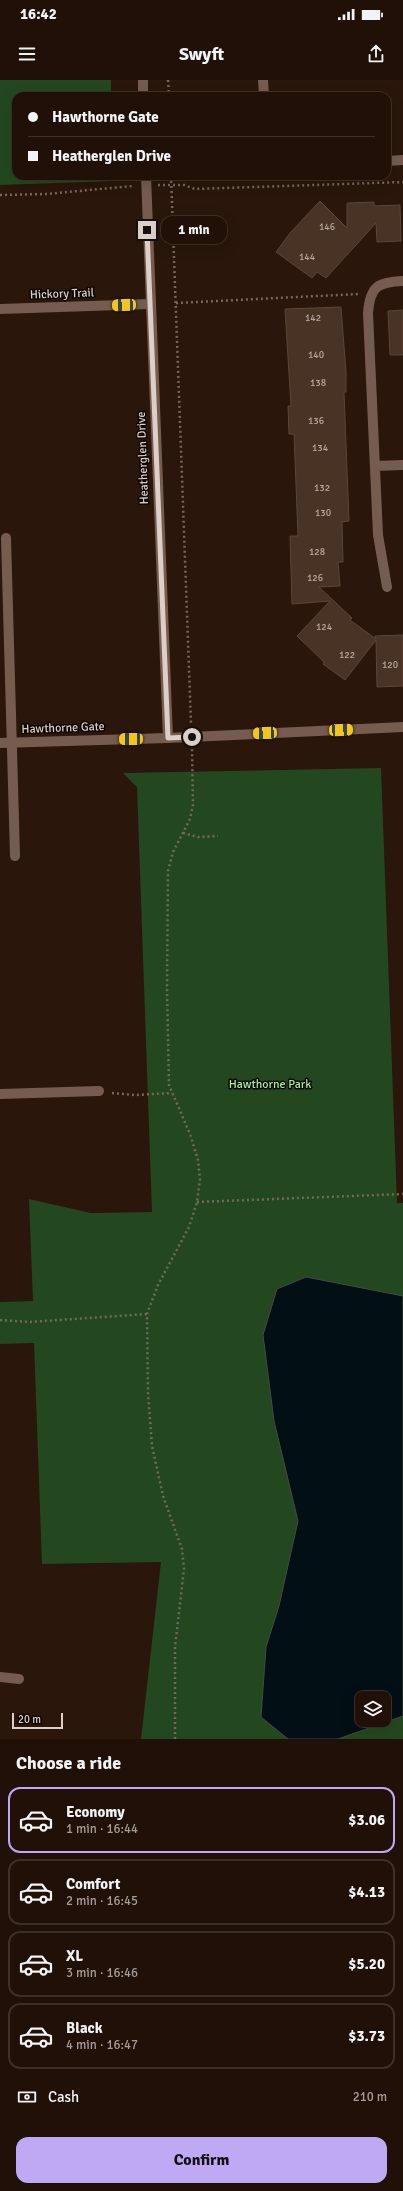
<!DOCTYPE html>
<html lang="en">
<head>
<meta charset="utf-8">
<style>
	:root { --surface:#201008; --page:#281912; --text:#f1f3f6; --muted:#a29d9c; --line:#3d3029; --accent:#bfa9f4 }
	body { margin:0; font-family:Signika,sans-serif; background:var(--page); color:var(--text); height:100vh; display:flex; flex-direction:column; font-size:15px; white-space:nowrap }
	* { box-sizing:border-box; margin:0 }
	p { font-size:13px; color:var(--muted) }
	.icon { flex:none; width:22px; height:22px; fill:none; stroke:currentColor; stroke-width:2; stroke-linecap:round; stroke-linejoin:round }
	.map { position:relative; height:1659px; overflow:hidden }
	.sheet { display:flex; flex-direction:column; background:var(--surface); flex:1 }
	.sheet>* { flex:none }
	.top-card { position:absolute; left:12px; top:12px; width:379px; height:88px; border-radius:12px; box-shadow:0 4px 16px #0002,0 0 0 1px var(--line); display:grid; align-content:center; height:88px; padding:0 16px; background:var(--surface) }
	.controls { position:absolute; left:355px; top:1611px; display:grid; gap:8px }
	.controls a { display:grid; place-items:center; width:36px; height:36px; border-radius:8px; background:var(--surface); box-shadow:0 4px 16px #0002,0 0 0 1px var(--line); font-size:20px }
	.scale { position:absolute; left:12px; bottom:10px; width:51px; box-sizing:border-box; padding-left:4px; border:2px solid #ddcfc7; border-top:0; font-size:11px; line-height:14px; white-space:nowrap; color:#ddcfc7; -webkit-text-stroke:3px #0d0502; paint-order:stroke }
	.end { position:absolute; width:18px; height:18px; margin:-9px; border:5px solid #ddcfc7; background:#111; box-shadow:0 0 0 2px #111 }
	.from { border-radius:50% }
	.bubble { position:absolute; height:28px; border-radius:12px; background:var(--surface); box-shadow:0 4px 16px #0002,0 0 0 1px var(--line); font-size:13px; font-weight:700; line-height:28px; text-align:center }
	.car { position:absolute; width:12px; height:24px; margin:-12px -6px; border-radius:5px; box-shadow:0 0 3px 1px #0007; background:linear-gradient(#f5c518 24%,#345 0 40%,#f5c518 0 76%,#345 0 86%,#f5c518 0) }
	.top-card b { display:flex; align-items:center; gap:14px; height:38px; font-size:15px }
	.top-card b+b { border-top:1px solid var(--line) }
	.top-card i { width:10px; height:10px; background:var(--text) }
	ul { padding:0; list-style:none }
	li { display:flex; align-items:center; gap:12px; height:66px; margin:0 8px 6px; padding:0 8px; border:2px solid var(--line); border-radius:12px }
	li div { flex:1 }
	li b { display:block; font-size:15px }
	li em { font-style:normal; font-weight:700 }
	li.current { border-color:var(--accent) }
	li>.icon { width:36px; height:36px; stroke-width:1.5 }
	h2 { padding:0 16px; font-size:18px; line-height:48px }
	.pay { display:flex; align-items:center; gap:10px; height:44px; padding:0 16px; font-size:15px }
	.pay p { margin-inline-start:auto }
	.button { display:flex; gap:8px; margin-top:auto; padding:8px 16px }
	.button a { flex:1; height:46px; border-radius:12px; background:var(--accent); color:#111; font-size:16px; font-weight:700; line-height:46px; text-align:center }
	.status { display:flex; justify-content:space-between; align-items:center; height:28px; padding:0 20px; background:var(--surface); direction:ltr }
	.status svg { height:11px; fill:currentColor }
	header { display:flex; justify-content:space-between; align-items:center; height:52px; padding:0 16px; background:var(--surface); font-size:18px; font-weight:700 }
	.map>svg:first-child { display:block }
	.green { fill:#23481f; fill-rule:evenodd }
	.water { fill:#020f14; stroke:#44494a; fill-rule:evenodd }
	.building { fill:#493325; stroke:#5d4537 }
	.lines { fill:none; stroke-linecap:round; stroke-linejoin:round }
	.path { stroke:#77665c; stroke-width:2.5; stroke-dasharray:2 3; stroke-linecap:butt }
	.service { stroke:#755c4e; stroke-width:10 }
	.minor { stroke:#755c4e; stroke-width:10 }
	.tertiary { stroke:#755c4e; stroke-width:10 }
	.route { stroke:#ddcfc7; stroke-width:5 }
	.labels { text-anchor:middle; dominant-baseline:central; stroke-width:3; stroke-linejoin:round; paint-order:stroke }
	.number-label { font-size:10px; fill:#b8a89e }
	.street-label { font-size:12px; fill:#ddcfc7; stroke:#0d0502 }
	.park-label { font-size:12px; fill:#9ff295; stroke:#0d0502 }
</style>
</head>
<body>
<div class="status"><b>16:42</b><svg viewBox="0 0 49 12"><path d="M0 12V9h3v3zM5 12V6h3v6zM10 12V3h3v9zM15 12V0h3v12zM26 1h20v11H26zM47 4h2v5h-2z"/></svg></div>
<header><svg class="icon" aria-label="menu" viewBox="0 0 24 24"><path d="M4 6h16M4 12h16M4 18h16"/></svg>Swyft<svg class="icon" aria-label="share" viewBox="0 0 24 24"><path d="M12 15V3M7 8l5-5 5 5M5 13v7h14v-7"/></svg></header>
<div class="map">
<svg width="403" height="1659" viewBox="0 0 403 1659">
	<rect width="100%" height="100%" fill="#2a160a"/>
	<path class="green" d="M0 0H111V16H16V96H113V101L0 105Z
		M381 688 397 1123H403V1659H141L161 1482 42 1484 34 1263 0 1264V1222L33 1221 29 1119 91 1133 152 1132 137 707 123 693ZM362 1618H384V1640H362Z"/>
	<path class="water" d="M306 1197 403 1216V1636L338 1659H288L261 1637 266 1567 279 1526 298 1441 274 1341 263 1255 277 1209ZM362 1618H384V1640H362Z"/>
	<path class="building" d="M320 121 347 148V123L374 122V126L400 125 401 161 377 162 376 143 326 198 317 192 312 198 276 172 290 153Z
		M341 227 346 292V312H344L349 441 342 442 343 482H338L340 506 319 507 352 538 350 540 376 559 375 556 403 555V606L377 607 376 560 345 600 323 584 324 582 297 556 330 521 292 524 290 456H298L294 354H289L288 326H291L285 229Z
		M403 230V275H390L388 231Z"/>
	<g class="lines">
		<path class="path" d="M168 0 169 16
			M171 96 191 644
			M158 105H184L195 109 403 102
			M0 115 46 114 133 106
			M176 223 359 214
			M183 753 198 757 218 756
			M112 1013 135 1015 172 1013
			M197 1122 403 1114
			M0 1240 30 1242 147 1234
			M175 1659V1567L184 1489 182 1469 163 1416 152 1366 148 1313 147 1234 158 1205 189 1147 197 1122 200 1099 198 1080 190 1054 169 1005 167 909 168 791 173 772 190 739 193 725 192 669"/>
		<path class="service" d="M263 0 264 16
			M387 81 403 80"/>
		<path class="minor" d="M0 229 150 224
			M375 386 403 385
			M6 458 15 776
			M387 507 378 455 368 233C370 206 378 202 403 201
			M168 658 403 647
			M0 1014 99 1011
			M0 1597 19 1599"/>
		<path class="tertiary" d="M143 0V16
			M0 663 168 658 146 96"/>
	</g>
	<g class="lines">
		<path class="route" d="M147 150 168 658 192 657"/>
	</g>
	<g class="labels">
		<g class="number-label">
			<text x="327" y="147">146</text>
			<text x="307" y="177">144</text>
			<text x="313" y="238">142</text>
			<text x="316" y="275">140</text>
			<text x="318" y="303">138</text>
			<text x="316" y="341">136</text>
			<text x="320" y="368">134</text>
			<text x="322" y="408">132</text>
			<text x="323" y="433">130</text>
			<text x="317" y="472">128</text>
			<text x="315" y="498">126</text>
			<text x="324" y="547">124</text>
			<text x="347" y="575">122</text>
			<text x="390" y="585">120</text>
		</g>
		<g class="street-label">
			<text transform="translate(62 214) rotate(-2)">Hickory Trail</text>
			<text transform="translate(143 378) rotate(-92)">Heatherglen Drive</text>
			<text transform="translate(63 648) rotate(-2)">Hawthorne Gate</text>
		</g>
		<g class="park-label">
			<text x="270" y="1004">Hawthorne Park</text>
		</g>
	</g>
</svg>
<div class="controls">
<a><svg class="icon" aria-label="layers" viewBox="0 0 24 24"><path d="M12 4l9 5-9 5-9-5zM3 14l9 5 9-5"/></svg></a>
</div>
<div class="scale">20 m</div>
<i class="end from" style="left:192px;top:657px"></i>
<i class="end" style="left:147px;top:150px"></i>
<div class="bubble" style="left:161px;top:136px;width:66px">1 min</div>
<i class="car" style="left:124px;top:225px;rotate:268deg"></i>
<i class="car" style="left:341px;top:650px;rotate:87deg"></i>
<i class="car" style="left:265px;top:653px;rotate:267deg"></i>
<i class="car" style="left:131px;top:659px;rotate:269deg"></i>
<div class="top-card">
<b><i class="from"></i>Hawthorne Gate</b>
<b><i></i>Heatherglen Drive</b>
</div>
</div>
<section class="sheet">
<h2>Choose a ride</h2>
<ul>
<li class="current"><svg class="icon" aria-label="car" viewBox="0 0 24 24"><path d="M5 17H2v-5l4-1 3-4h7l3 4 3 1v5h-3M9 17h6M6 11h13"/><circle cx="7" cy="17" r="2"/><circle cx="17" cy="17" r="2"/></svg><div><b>Economy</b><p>1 min · 16:44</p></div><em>$3.06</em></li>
<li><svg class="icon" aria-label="car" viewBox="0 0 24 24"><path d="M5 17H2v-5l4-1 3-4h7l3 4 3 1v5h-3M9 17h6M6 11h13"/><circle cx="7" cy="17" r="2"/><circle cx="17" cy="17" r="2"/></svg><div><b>Comfort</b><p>2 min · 16:45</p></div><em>$4.13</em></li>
<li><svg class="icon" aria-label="car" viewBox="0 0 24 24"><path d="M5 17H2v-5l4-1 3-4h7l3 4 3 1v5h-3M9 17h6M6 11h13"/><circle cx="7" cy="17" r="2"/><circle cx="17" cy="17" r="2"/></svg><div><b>XL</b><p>3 min · 16:46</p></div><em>$5.20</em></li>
<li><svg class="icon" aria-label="car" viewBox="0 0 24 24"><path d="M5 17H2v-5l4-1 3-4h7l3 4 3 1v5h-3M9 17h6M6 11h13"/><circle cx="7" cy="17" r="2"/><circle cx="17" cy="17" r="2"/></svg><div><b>Black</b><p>4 min · 16:47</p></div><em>$3.73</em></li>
</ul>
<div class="pay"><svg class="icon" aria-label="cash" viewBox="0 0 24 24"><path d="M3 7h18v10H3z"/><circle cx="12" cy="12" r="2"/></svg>Cash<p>210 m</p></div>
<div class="button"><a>Confirm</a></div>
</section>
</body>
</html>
